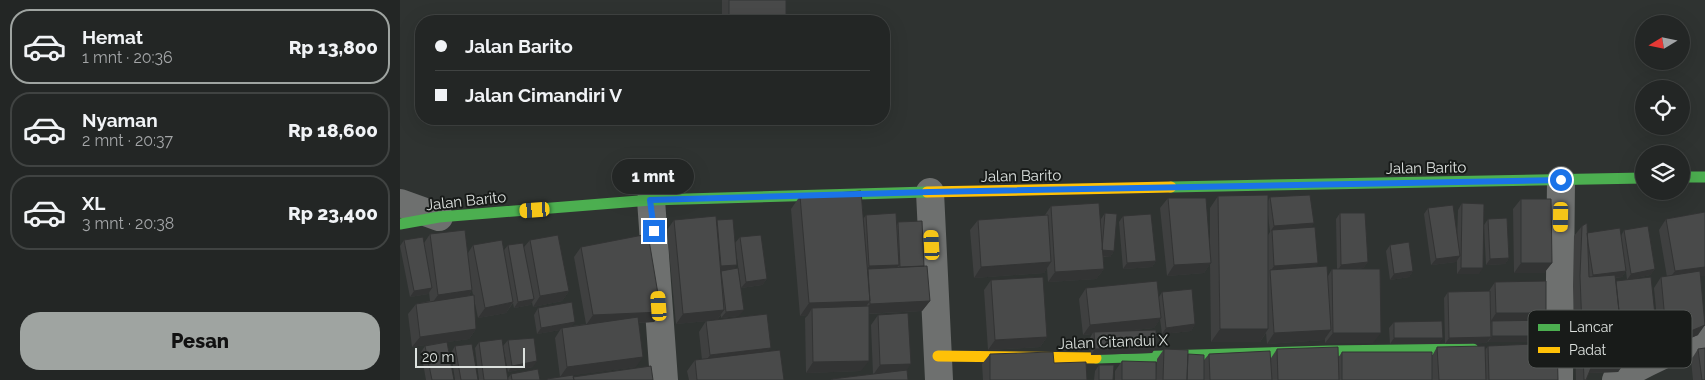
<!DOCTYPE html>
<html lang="id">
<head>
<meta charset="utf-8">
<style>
	:root { --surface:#232625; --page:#2f3232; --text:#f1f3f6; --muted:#a3a5a7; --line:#404342; --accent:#9fa4a1 }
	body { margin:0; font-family:Raleway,sans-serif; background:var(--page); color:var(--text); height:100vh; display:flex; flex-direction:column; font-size:19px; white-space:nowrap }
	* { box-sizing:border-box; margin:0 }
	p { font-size:16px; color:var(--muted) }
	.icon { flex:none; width:28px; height:28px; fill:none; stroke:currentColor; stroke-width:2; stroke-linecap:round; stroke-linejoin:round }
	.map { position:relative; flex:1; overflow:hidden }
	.details { display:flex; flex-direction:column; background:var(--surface); width:400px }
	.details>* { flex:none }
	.guide { position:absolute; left:15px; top:15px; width:475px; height:110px; border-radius:20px; box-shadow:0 5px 20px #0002,0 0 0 1px var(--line); display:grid; align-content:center; height:110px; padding:0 20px; background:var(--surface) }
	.needle { width:32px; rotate:260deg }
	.controls { position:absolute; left:1235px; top:15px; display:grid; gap:10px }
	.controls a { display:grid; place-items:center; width:55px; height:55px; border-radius:50%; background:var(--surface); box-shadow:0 5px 20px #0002,0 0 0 1px var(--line); font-size:25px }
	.scale { position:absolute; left:15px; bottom:12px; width:110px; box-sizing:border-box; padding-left:5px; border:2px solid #dce1de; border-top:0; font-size:14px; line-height:18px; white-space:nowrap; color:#dce1de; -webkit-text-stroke:4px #181b19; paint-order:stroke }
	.end { position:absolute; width:22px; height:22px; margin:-11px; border:6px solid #1a73e8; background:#fff; box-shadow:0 0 0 2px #fff }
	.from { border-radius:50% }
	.bubble { position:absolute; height:35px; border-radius:18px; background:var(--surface); box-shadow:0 5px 20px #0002,0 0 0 1px var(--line); font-size:16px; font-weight:800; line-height:35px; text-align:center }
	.car { position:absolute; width:15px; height:30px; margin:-15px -8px; border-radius:6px; box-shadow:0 0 4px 1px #0007; background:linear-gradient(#f5c518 24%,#345 0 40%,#f5c518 0 76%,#345 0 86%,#f5c518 0) }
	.guide b { display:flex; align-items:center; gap:18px; height:48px; font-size:19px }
	.guide b+b { border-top:1px solid var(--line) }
	.guide i { width:12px; height:12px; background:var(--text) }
	ul { padding:9px 0 0; list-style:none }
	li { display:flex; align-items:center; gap:15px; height:75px; margin:0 10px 8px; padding:0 10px; border:2px solid var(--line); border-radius:20px }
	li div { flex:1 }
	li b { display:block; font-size:19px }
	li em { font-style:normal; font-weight:800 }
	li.on { border-color:var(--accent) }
	li>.icon { width:45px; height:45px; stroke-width:1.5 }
	.cta { display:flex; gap:10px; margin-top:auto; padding:10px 20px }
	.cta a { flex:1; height:58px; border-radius:20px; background:var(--accent); color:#111; font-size:20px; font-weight:800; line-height:58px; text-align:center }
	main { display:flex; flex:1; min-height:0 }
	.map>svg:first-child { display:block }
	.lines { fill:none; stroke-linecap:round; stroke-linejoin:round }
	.street { stroke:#6e706f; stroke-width:28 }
	.fast { stroke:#4caf50; stroke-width:11 }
	.slow { stroke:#ffc107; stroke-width:11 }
	.wall { fill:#3f4040; fill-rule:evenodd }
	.shaded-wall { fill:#333434 }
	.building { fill:#494a4a; stroke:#333434 }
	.route { stroke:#1a73e8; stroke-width:6 }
	.labels { text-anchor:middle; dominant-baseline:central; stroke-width:4; stroke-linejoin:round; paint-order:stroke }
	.street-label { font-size:15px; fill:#dce1de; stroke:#181b19 }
	.key { fill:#181b19; stroke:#535654; stroke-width:1 }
	.key-label { font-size:14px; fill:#dce1de }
</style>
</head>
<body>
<main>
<section class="details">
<ul>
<li class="on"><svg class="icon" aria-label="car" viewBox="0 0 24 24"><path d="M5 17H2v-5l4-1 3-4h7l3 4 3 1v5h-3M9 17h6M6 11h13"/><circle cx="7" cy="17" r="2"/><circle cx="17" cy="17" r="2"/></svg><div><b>Hemat</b><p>1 mnt · 20:36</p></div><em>Rp 13,800</em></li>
<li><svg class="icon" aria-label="car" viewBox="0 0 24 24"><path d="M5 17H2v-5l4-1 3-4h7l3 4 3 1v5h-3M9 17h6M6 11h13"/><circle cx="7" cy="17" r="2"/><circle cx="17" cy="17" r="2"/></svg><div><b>Nyaman</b><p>2 mnt · 20:37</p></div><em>Rp 18,600</em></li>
<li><svg class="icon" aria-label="car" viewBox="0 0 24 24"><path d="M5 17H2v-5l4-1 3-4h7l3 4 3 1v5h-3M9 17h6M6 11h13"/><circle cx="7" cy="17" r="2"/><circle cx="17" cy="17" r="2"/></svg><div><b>XL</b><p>3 mnt · 20:38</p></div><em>Rp 23,400</em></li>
</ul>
<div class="cta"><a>Pesan</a></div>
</section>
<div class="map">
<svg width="1305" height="380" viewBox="0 0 1305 380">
	<rect width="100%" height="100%" fill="#2f3331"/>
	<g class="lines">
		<path class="street" d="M530 192 539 380
			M251 200 264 380
			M0 203 39 217
			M1159 380 1161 180
			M1216 380C1233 369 1286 342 1305 340"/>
		<path class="fast" d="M1281 177H1305
			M771 187 1244 178
			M0 224 39 217 251 200 527 192
			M696 358 929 351 1073 349"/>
		<path class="slow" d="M527 192 771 187
			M538 356 696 358"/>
	</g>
	<path class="wall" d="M322 0H386L385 21H322Z
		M400 196 463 219 466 215 497 225 498 222 524 266 530 301 522 311 469 314 461 371 406 373 405 318 408 315 400 316 391 209Z
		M818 196 868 201 870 197 914 223 911 227 918 263 915 267 928 276 932 269H937L936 219 940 213 968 262 963 268 959 269 973 343H925V338L924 340 867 344 866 333 860 342H811L810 264 804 273 767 276 760 208 768 198 810 250V208ZM868 215 870 232 868 235Z
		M1121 199 1152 263 1144 273H1114L1113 209Z
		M1062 203 1084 225 1088 219 1109 258 1105 264 1086 265 1084 226 1079 274H1057V260L1056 262 1031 265 1024 214 1028 208 1057 240 1058 210Z
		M651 206 701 224V219L705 213 714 251 710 257H703L704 269 696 279 648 282 647 268 644 273 574 278 570 230 578 220 645 215Z
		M1305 212V276H1301L1298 335 1260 351 1254 288 1261 277H1267L1259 230 1266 219Z
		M723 216 756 261 752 267 723 269 719 222Z
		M274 220 316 221 317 220 334 269 339 316 321 318V315L317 320 276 324 267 230Z
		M1182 226 1187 233 1221 236 1224 230 1255 269 1250 275 1227 280 1226 271 1222 277 1216 278V281L1255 315 1250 321 1215 325 1214 318 1212 321 1188 322 1189 336 1225 362 1218 372 1189 373 1186 380H1176L1173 287 1174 236Z
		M30 234 68 253 73 245 104 250 108 245 124 247 130 240 169 291 162 301 133 307 132 302 130 305 114 308 113 303 106 313 78 318 74 299 76 329 69 339 47 342 54 380H26L21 352 25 346 32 344 12 347 8 314 16 304 30 301 29 292 28 294 10 297 0 246 4 240 24 243ZM72 290 73 295H69Z
		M340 237 367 279 362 285 341 288 335 243Z
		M990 245 1013 271 1009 277 990 280 986 251Z
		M181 247 261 312 254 322 238 323 236 367 173 375V377L253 380H147V379L160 377 155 338 160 330 137 334 134 315 138 308 172 326 186 324 174 257Z
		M591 280 647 337 640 347 588 350 584 290Z
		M1095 282 1146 313 1140 320 1151 336 1147 342H1088V341L1086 343 1045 344 1044 298 1048 292 1089 291Z
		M686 288 759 297 762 292 795 324 791 331 762 334 760 319 754 328 724 331 756 347 752 353 691 355 690 338 692 334 683 335 679 299Z
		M478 315 506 370 508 380H431L432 379 473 374 471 325Z
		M306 321 368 352 384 380H289L287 371 295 360H302L299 332Z
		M994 322 1043 338 1038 344H990L989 328Z
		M108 340 133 367 108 372 103 346Z
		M79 342 108 378 111 374 140 380H79L75 348Z
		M55 346 78 380H55L51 353Z
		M1088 346 1158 380H756L757 359 764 349 804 360 809 354 871 358 877 349 938 358 942 352 1032 356 1037 347 1085 350Z
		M1298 349 1305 380H1293L1291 360Z
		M590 354 654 363 687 380H583L582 364Z
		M722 361 756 380H715V371Z
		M699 365 713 380H694L695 371Z"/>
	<path class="shaded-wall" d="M329 18 386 19 385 21H327Z
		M914 223 910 229 872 230 870 232 874 226Z
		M702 250 714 251 710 257 698 256Z
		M1060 256 1056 262 1031 265 1036 259Z
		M1109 258 1105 264 1086 265 1090 259Z
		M756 261 752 267 723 269 727 263Z
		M651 262 644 273 574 278 581 267Z
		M968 262 963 268 937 272 941 265Z
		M811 263 804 273 767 276 774 265Z
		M918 263 911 273 870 272 874 266Z
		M1121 263H1152L1144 273H1114Z
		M337 265 333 271 317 272 321 266Z
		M499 265 491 275 462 276 469 266Z
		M1305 267V276L1267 282 1275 271Z
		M1061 268H1083L1079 274H1057Z
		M704 269 696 279 648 282 655 272Z
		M1255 269 1250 275 1227 280 1231 274Z
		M1013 271 1009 277 990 280 994 274Z
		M1226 271 1222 277 1188 281 1193 275Z
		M367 279 362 285 341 288 346 282Z
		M32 288 28 294 10 297 14 291Z
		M72 290 65 301 30 306 38 295Z
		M169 291 162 301 133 307 140 296Z
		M134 299 130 305 114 308 118 302Z
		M470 301 461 313 412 308 408 315 400 316 409 303Z
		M530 301 522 311 462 314 470 304Z
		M113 302 106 313 78 318 85 308Z
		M324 310 317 320 276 324 283 314Z
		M344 310 339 316 321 318 326 312Z
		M1219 311 1212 321 1182 322 1187 312Z
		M261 312 254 322 186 325 193 315Z
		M1096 313H1146L1138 323 1092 321 1090 324H1089Z
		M1255 315 1250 321 1215 325 1219 319Z
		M761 318 754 328 694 334V332L692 334 683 335 690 325Z
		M175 322 171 328H162L160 330 137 334 141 328Z
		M795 324 791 331 762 334 766 328Z
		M1305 325 1298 335 1260 351 1267 341Z
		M76 329 69 339 12 347 20 337Z
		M820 329H868L860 342H811Z
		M931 330 924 340 867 344 874 333Z
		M933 333H981L973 343H925Z
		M1092 336H1151L1147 342H1088Z
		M647 337 640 347 588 350 595 340Z
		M1091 337 1086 343 1045 344 1049 338Z
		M994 338H1043L1038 344H990Z
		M756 347 752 353 691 355 695 349Z
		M371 348 363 358 303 366 310 355Z
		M243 357 236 367 160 377 167 367Z
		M137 361 133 367 108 372 112 366Z
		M469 361 461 371 406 373 413 362Z
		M1225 362 1218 372 1185 373 1193 363Z
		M511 364 504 374 473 375 480 365Z"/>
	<path class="building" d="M329 0H386V19L329 18Z
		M461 191 470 301 409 303 400 196Z
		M868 195V329H820L818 196Z
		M910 195 914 223 874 226 870 197Z
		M768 198H806L811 263 774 265Z
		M1121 199H1151L1152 263H1121Z
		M699 203 704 269 655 272 651 206Z
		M1062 203 1084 204 1083 268H1061Z
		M1053 205 1060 256 1036 259 1028 208Z
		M1305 212V267L1275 271 1266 219Z
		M496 213 499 265 469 266 466 215Z
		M705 213 717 214 714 251 702 250Z
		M940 213H965L968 262 941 265Z
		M751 214 756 261 727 263 723 216Z
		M648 215 651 262 581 267 578 220Z
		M316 216 324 310 283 314 274 220Z
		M1107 218 1109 258 1090 259 1088 219Z
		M333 219 337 265 321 266 317 220Z
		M522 221 524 266 500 267 498 222Z
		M1187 223 1189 277 1215 275 1219 311 1187 312 1189 336H1222L1225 362 1193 363 1186 380H1184L1180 276 1182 226Z
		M1248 226 1255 269 1231 274 1224 230Z
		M915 227 918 263 874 266 872 230Z
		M1220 228 1226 271 1193 275 1188 243 1187 233Z
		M65 230 72 290 38 295 30 234Z
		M248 234 261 312 193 315 181 247Z
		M158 235 169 291 140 296 130 240Z
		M361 235 367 279 346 282 340 237Z
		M23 237 32 288 14 291 4 240Z
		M102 240 113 302 85 308 73 245Z
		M1009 242 1013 271 994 274 990 245Z
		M123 243 134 299 118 302 108 245Z
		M527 266 530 301 470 304 468 269Z
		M927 266 931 330 874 333 870 270Z
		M338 268 344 310 326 312 321 271Z
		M932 269H980L981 333H933Z
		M1300 271 1305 325 1267 341 1261 277Z
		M643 277 647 337 595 340 591 280Z
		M1251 277 1255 315 1219 319 1218 312 1219 311 1216 281Z
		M757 281 761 318 690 325 686 288Z
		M1146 281V313H1096L1095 282Z
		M792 289 795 324 766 328 762 292Z
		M1090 291 1091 337 1049 338 1048 292Z
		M74 295 76 329 20 337 16 304Z
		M172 302 175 322 141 328 138 308Z
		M469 306V361L413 362 412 308Z
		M508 313 511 364 480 365 478 315Z
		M367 314 371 348 310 355 306 321Z
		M238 317 243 357 167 367 162 328Z
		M1151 320V336H1092V321Z
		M1042 321 1043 338H994V322Z
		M756 330V347L695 349 694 332Z
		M134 338 137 361 112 366 108 340Z
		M102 339 108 380H84L79 342Z
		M47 342 54 380H32L25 346Z
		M1157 343 1158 380H1089L1088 346Z
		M72 344 78 380H61L55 346Z
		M1085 346 1086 380H1039L1037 347Z
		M938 347 939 380H878L877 349Z
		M1305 348V380H1302L1298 349Z
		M764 349 788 350 787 380H763Z
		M380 350 384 380H297L295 360Z
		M870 351 872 380H810L809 354Z
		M653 352 654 363 686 362 687 380H590V354Z
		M942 352H1032V380H942Z
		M788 354 804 355V380H787Z
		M722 361 756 362V380H722Z
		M699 365H714L713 380H699Z
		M251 366 253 380H174L173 377Z
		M138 369 140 380H112L111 374Z
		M507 370 508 380H432V379Z
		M173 375 174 380H147V379Z"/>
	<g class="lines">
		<path class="route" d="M254 231 250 200 530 192 1161 180"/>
	</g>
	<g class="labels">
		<g class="street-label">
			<text transform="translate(1026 168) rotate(-1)">Jalan Barito</text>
			<text transform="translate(621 176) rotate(-1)">Jalan Barito</text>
			<text transform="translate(66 201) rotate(-6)">Jalan Barito</text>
			<text transform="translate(713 342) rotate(-2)">Jalan Citandui X</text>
		</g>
	</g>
	<rect x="1128" y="310" width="164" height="58" rx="8" class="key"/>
	<rect x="1138" y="324" width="22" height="7" fill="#4caf50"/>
	<rect x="1138" y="347" width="22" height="6" fill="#ffc107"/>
	<g class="key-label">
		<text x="1169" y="332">Lancar</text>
		<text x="1169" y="355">Padat</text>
	</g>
</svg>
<div class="controls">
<a><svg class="needle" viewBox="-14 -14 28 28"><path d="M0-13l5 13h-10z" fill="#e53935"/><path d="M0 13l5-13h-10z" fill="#a3a5a7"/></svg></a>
<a><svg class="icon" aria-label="locate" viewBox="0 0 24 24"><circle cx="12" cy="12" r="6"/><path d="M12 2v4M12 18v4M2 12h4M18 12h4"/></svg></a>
<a><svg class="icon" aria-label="layers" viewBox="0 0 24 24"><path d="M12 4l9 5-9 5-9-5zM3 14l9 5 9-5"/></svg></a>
</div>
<div class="scale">20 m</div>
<i class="end from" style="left:1161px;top:180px"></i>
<i class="end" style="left:254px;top:231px"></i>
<div class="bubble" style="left:212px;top:159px;width:82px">1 mnt</div>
<i class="car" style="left:135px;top:210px;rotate:266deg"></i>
<i class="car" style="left:1161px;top:217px;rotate:181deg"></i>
<i class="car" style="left:532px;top:245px;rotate:357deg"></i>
<i class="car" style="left:259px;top:306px;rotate:356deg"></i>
<div class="guide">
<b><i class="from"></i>Jalan Barito</b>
<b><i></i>Jalan Cimandiri V</b>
</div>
</div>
</main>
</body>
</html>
